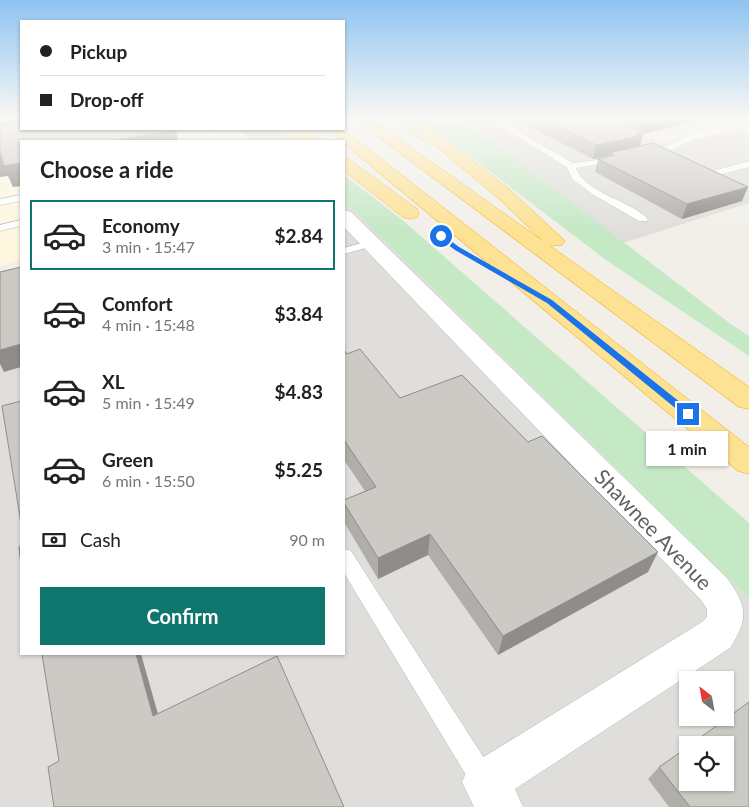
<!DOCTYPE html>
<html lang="en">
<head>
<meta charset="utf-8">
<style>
	:root { --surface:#fff; --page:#f6f6f6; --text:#222; --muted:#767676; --line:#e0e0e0; --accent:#0f766e }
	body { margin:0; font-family:Lato,sans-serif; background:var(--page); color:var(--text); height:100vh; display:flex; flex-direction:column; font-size:19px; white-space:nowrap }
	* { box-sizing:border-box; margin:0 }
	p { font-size:16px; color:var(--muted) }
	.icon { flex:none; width:28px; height:28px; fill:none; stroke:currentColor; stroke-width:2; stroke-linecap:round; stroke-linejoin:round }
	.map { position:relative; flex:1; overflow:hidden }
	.details { position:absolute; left:20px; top:140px; width:325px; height:515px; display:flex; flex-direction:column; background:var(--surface); border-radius:0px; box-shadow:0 1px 4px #0004 }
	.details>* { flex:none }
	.hud { position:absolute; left:20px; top:20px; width:325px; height:110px; border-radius:0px; box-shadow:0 1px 4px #0004; display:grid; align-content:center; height:110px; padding:0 20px; background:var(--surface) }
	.needle { width:32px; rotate:329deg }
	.controls { position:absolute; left:679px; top:671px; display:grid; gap:10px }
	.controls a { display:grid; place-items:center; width:55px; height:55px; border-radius:0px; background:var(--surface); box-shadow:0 1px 4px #0004; font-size:25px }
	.end { position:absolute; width:22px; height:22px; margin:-11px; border:6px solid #1a73e8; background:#fff; box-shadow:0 0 0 2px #fff }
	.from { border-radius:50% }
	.bubble { position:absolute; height:35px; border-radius:0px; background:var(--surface); box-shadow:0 1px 4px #0004; font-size:16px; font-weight:700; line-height:35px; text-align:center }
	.hud b { display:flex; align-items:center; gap:18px; height:48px; font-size:19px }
	.hud b+b { border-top:1px solid var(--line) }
	.hud i { width:12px; height:12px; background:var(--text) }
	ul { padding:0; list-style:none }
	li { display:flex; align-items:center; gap:15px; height:70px; margin:0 10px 8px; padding:0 10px; border:2px solid transparent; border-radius:0px }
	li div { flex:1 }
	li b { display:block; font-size:19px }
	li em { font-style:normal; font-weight:700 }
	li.active { border-color:var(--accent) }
	li>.icon { width:45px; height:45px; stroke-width:1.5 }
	h2 { padding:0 20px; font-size:22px; line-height:60px }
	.pay { display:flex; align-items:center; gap:12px; height:55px; padding:0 20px; font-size:19px }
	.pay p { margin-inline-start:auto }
	.primary-button { display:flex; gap:10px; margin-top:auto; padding:10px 20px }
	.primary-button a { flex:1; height:58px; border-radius:0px; background:var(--accent); color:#fff; font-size:20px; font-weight:700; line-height:58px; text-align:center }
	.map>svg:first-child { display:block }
	.commercial { fill:#fef7e0 }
	.industrial { fill:#e0deda; fill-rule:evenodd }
	.green { fill:#c5e8c5 }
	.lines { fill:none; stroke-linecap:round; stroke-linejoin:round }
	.lane-casing { stroke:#b5b8bc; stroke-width:1 }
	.street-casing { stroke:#b5b8bc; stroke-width:1 }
	.highway-casing { stroke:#f9ab00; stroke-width:1 }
	.lane { fill:#fff; fill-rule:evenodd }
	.street { fill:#fff; fill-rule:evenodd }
	.highway { fill:#fde293; fill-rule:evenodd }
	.wall { fill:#afaea9 }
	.shaded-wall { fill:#8f8d8a }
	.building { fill:#cccac5; stroke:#8f8d8a }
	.route { fill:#1a73e8 }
	.labels { text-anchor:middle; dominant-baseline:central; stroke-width:5; stroke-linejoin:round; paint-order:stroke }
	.near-street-label { font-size:21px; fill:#5f6368; stroke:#fff }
</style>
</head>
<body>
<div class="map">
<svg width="749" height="807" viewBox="0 0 749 807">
	<rect width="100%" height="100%" fill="#f1efe8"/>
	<path class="commercial" d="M0 119 21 129H236L253 141H21V261L0 266Z"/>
	<path class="industrial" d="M459 119H631V129L664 144 735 127 749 132V203L623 243 498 146Z
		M344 201 749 599V807H0V279L21 274V654H344ZM688 680H725V718H688ZM688 745H725V782H688Z"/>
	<path class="green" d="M387 119H399L433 146H430Z
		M421 119H459L498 146 728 322 749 336V356L606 260Z
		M237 129H278L296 141H253Z
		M344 175 400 218 749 523V599L344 201Z"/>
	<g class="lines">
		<defs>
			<path id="lane" d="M488 119H497L573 163 620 157V161L576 168C586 194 630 200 648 219L647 221H639L592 194 572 179 567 167Z
				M213 129H222L237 141H228Z
				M694 133 701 135 675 149 644 156 640 153 669 145Z
				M749 161V167L712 177 696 169 701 166 713 171Z
				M21 195V201L0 205V199Z
				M21 220V226L0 231V225Z
				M372 240 377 243 376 245 344 254V248Z
				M344 549 351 551 493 772 496 781 493 790 484 793 475 790 344 573Z"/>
			<path id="street" d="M745 119H749V126L697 140 692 138 689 135 692 132Z
				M344 210 351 212 727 578C747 606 749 618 730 648L515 789 523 807H474L462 782 469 766 702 622 707 617V609L701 600 344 227Z"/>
			<path id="highway" d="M355 119H371L543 241 497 197 403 119H418L509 189 565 241 562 245 550 246 749 387V409L739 407Z
				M286 129H303L320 141H302Z
				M327 129H343L749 447V474L738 471Z
				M344 158 350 160 417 209 419 213 417 217 410 219 403 217 344 171Z"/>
		</defs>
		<use href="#lane" class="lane-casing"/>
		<use href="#street" class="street-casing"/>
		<use href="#highway" class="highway-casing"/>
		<use href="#lane" class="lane"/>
		<use href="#street" class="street"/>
		<use href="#highway" class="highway"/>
	</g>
	<path class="wall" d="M514 119H706L643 134 640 146 742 201 682 219 595 172 598 159 608 156 593 159Z
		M344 350 347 354 400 398 648 572 498 655 428 555 378 579 344 522V500L365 491 344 460Z
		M659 767 749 807H669L648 779Z"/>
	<path class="shaded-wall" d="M0 119H21V129L0 140Z
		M654 119H706L643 134 640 146 609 153 608 156 593 159 596 145 640 133 643 121Z
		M176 130 178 141H110Z
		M0 154H1L21 163V186L13 187 8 176 0 177Z
		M748 187 742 201 682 219 687 204Z
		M21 344V367L4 372 0 364V350Z
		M430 534 428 555 378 579V558Z
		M658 552 648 572 498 655 503 636Z
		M136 654H141L163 732 153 716Z"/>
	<path class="building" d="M543 119H616L644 132 635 134 640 136 596 145Z
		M637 119H654L643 121Z
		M15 123H21V129H175L176 130 110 141H21V163L4 166 1 154H0V127Z
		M653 143 748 187 687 204 598 159 614 155 609 153Z
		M21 267V344L0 350V272Z
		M360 349 400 398 462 375 528 442 542 436 658 552 503 636 430 534 378 558 344 503V500L376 487 344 440V350L347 354Z
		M21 401V523L2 406Z
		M21 546V565L19 547Z
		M42 654H136L153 716 277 656 344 807H54L48 767 59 761Z
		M749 702V807H690L659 767 688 747V782H725V745H690Z"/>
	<linearGradient id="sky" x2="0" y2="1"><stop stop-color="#8fc3f1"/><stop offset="0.51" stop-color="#f9f8f5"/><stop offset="1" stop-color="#f9f8f5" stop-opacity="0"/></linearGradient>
	<rect width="749" height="232" fill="url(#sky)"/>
	<path class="route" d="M439 235H443L459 247 552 300 691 411V416H685L547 303 455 250 439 238Z"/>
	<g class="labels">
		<g class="near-street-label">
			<text transform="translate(654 529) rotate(46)">Shawnee Avenue</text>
		</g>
	</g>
</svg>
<div class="controls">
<a><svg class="needle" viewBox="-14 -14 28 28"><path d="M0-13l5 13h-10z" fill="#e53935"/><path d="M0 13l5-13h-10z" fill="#767676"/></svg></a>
<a><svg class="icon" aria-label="locate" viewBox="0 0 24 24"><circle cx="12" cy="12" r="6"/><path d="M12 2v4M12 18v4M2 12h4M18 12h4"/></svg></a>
</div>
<i class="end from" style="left:441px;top:236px"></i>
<i class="end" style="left:688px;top:414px"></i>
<div class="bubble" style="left:646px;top:431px;width:82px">1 min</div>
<div class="hud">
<b><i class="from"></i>Pickup</b>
<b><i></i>Drop-off</b>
</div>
<section class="details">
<h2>Choose a ride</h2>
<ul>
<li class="active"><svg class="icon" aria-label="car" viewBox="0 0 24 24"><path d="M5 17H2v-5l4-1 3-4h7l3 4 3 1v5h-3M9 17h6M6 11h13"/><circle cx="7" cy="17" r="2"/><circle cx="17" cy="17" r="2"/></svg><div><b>Economy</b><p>3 min · 15:47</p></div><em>$2.84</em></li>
<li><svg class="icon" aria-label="car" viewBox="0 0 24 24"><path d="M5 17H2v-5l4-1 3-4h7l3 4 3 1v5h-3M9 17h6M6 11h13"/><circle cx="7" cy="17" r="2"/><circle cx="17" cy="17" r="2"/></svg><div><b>Comfort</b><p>4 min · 15:48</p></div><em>$3.84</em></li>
<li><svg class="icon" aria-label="car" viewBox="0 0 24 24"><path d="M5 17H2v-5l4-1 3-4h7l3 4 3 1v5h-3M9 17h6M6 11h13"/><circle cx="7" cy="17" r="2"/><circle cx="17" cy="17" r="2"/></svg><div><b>XL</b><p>5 min · 15:49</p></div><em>$4.83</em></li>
<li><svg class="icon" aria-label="car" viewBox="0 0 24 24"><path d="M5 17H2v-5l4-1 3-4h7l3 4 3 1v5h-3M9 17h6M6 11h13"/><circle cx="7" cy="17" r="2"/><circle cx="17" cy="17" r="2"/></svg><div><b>Green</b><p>6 min · 15:50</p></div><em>$5.25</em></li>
</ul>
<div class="pay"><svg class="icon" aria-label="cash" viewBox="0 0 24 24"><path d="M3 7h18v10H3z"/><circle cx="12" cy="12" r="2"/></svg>Cash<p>90 m</p></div>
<div class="primary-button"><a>Confirm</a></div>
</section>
</div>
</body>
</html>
